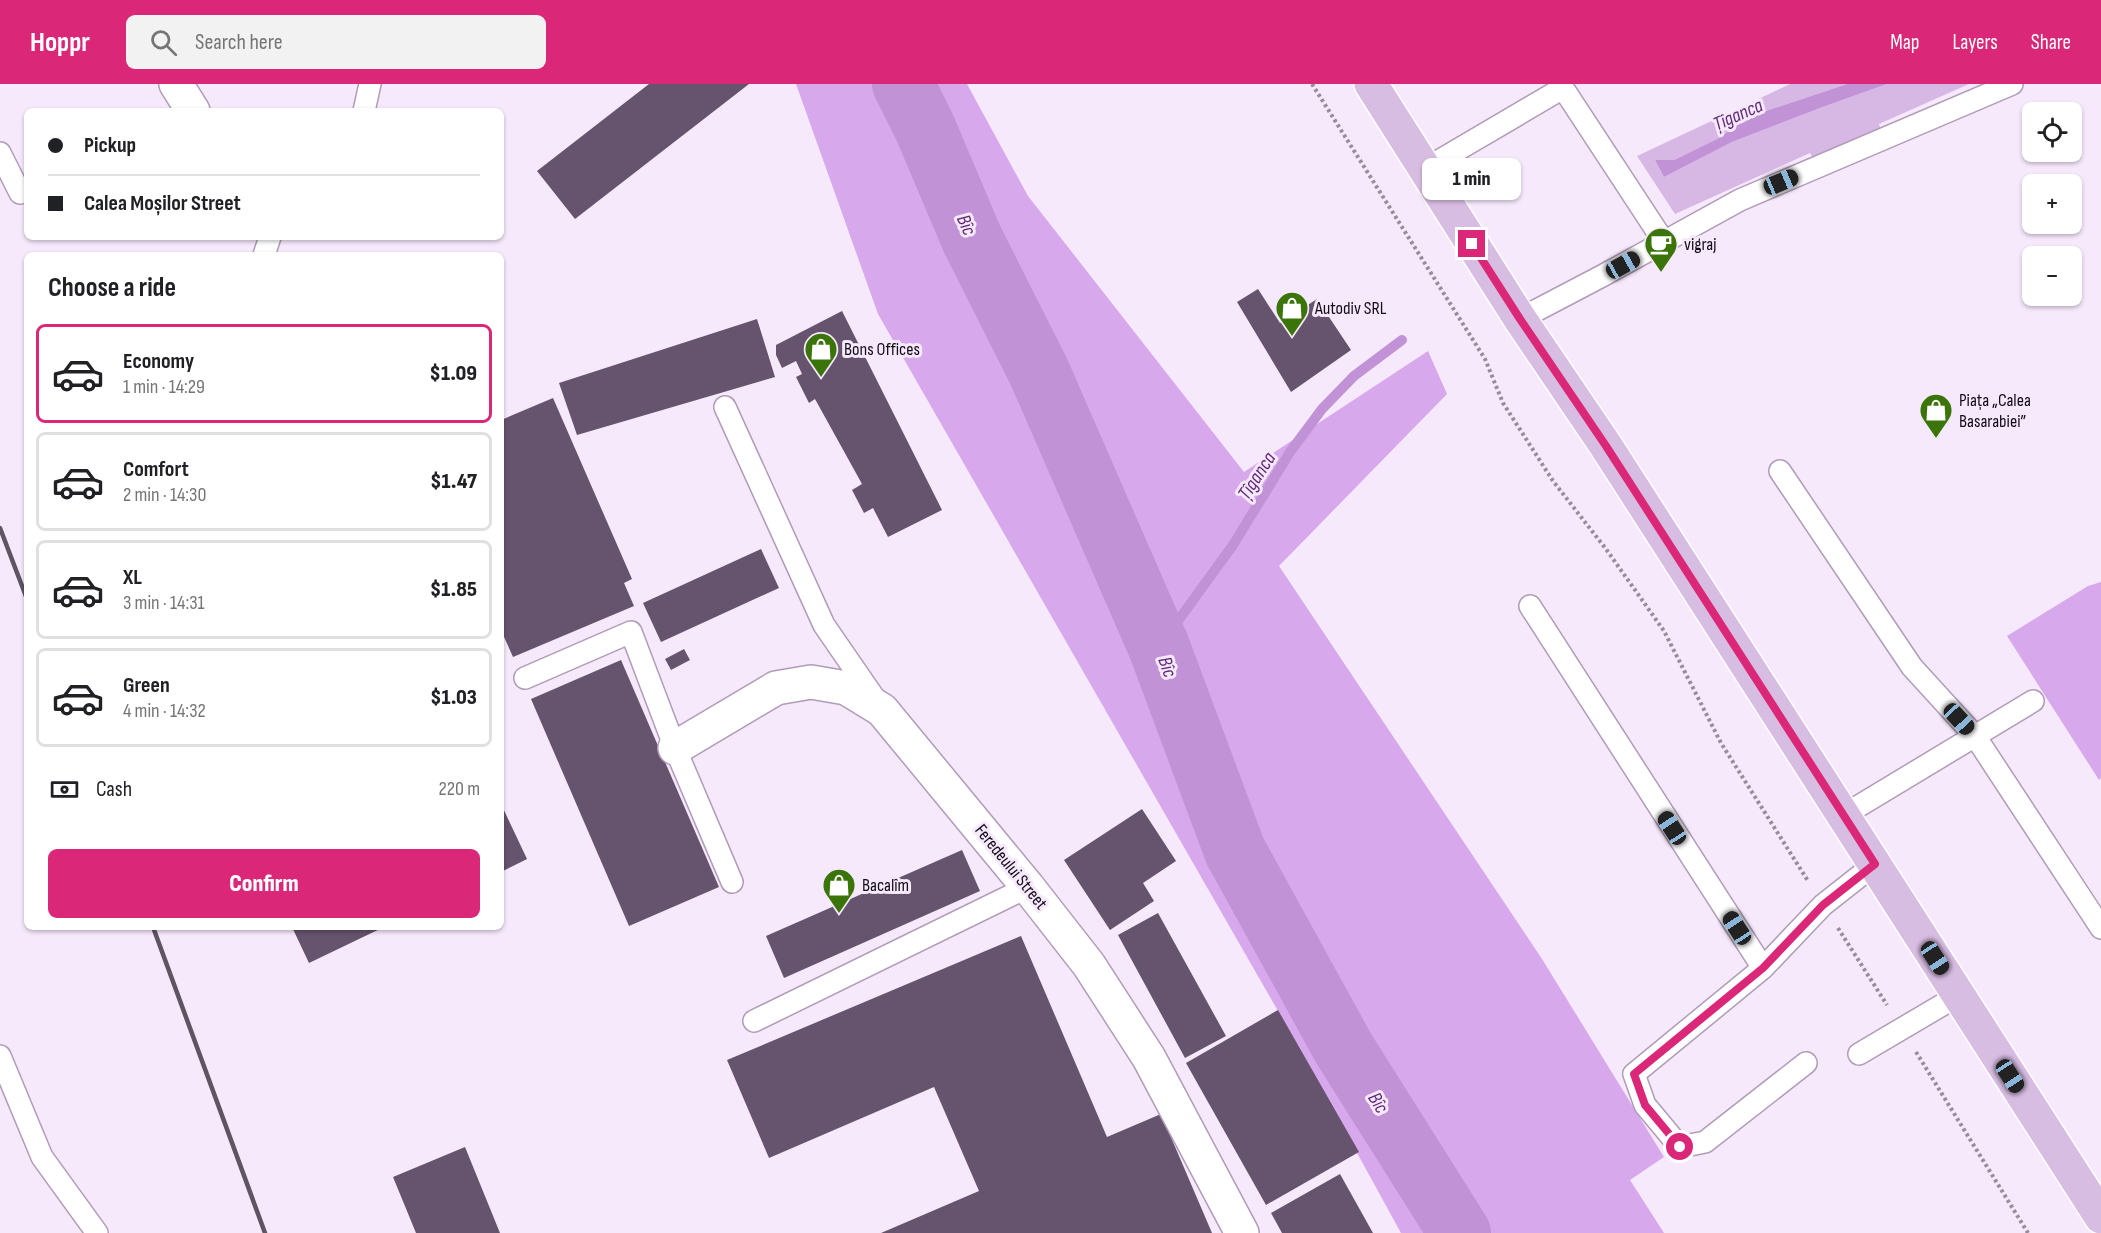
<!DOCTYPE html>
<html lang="en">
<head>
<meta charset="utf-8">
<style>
	:root { --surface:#fff; --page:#f2f2f2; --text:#202124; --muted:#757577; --line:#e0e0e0; --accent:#db2777 }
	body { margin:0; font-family:"Sofia Sans Condensed",sans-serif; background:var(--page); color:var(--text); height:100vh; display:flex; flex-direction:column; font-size:22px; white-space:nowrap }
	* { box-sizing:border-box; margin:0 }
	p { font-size:20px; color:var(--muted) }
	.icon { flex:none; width:33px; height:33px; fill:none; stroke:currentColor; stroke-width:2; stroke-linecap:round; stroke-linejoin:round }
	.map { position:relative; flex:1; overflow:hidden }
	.sheet { position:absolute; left:24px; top:168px; width:480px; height:678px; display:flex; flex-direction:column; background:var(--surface); border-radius:9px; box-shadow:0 2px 4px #0004 }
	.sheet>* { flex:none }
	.hud { position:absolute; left:24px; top:24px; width:480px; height:132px; border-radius:9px; box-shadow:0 2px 4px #0004; display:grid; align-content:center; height:132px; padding:0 24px; background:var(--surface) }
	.fabs { position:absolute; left:2022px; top:18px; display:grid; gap:12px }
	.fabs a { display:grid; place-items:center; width:60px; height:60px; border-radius:9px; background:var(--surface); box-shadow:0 2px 4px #0004; font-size:30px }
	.end { position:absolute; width:27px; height:27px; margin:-14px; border:8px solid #db2777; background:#fff; box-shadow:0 0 0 3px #fff }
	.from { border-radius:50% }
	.bubble { position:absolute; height:42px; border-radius:9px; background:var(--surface); box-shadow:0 2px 4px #0004; font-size:20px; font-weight:800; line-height:42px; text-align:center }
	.car { position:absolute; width:18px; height:36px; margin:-18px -9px; border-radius:8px; box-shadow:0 0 4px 2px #0007; background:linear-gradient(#222 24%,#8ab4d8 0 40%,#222 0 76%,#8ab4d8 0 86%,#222 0) }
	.hud b { display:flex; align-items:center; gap:21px; height:57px; font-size:22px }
	.hud b+b { border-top:2px solid var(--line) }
	.hud i { width:15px; height:15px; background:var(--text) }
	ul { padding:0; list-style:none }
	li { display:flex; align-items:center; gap:18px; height:99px; margin:0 12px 9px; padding:0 12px; border:3px solid var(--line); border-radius:9px }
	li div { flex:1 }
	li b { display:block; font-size:22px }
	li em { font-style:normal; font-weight:800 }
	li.current { border-color:var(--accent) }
	li>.icon { width:54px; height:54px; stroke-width:1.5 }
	h2 { padding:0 24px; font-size:27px; line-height:72px }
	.pay { display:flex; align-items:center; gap:15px; height:66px; padding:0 24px; font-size:22px }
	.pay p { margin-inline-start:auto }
	.action { display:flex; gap:12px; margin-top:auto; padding:12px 24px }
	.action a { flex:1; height:69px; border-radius:9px; background:var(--accent); color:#fff; font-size:24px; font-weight:800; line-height:69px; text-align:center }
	header { display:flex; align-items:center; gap:36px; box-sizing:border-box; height:84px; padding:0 30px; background:var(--accent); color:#fff }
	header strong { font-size:28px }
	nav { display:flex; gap:33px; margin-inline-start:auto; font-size:21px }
	.search { width:420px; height:54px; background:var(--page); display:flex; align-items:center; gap:15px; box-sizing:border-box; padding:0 21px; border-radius:9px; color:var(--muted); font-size:22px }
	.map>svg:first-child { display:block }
	.green { fill:#d7b8e5 }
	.forest { fill:#d7a8ec }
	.water { fill:#c192d5 }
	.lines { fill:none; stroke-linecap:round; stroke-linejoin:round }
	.stream { stroke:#c192d5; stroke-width:10 }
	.river { stroke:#c192d5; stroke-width:62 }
	.building { fill:#66536e }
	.lane-casing { stroke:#b09bb9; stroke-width:24 }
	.street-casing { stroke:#b09bb9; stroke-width:36 }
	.primary-casing { stroke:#fff; stroke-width:36 }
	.path { stroke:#978c9c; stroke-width:4; stroke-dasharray:3 3; stroke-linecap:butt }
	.lane { stroke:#fff; stroke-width:21 }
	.street { stroke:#fff; stroke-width:33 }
	.primary { stroke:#d8bde3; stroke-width:33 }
	.rail { stroke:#5e5462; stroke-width:4.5 }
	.route { stroke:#db2777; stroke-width:8 }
	.labels { text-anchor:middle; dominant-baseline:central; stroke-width:6; stroke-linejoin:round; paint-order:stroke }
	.poi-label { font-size:18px; fill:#140c17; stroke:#f6e9fc; text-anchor:start }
	.street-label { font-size:18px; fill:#140c17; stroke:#f6e9fc }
	.water-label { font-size:20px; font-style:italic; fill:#622978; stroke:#f6e9fc }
</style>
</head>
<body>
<header>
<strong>Hoppr</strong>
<div class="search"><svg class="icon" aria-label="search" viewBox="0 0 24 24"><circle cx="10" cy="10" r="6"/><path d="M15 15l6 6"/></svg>Search here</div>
<nav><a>Map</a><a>Layers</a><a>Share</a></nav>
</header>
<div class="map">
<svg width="2101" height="1149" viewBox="0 0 2101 1149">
	<rect width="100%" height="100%" fill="#f6e9fc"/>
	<path class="green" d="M1790 0H1847L1748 33 1719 54 1674 76H1655L1664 93 1732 58 1820 24 1887 0H1969L1879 40 1881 46 1813 74 1810 69 1675 130 1637 72Z"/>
	<path class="forest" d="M796 0H967L1028 112 1244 388 1428 267 1447 310 1279 482 1542 875 1664 1073 1630 1096 1664 1149H1401L1305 974 878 230Z
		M2101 498V694L2099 696 2007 552 2088 502Z"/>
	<path class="water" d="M1847 0H1887L1820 24 1732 58 1664 93 1655 76H1674L1719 54 1748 33Z"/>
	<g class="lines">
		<path class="stream" d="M1159 563 1233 461 1290 368 1322 325 1354 292 1402 256"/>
		<path class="river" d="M903 0 925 44 972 155 1039 288 1159 563 1235 767 1344 965 1460 1149"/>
	</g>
	<path class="building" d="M649 0H749L575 135 537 87Z
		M1258 205 1280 239 1317 215 1351 266 1291 308 1237 218Z
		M842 227 942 426 888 453 873 424 864 429 852 406 862 400 815 315 809 319 796 293 802 290 796 277 782 284 776 271V261Z
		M757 235 775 293 577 351 559 299Z
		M553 314 632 495 624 499 634 522 513 573 501 546V336Z
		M761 465 779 504 661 558 643 519Z
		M684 565 690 576 671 586 665 575Z
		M621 576 719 803 629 842 531 615Z
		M501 720 527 775 501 788Z
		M1142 725 1176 777 1143 799 1154 817 1110 846 1064 776Z
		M962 766 980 807 784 894 766 852Z
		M1158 829 1226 952 1185 974 1118 851Z
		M292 843H384L309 879Z
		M1021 852 1107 1053 1161 1030 1212 1149H881L979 1107 934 1003 769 1074 727 976Z
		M1278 926 1359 1068 1266 1121 1186 979Z
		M465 1063 500 1149H416L393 1093Z
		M1340 1090 1373 1149H1282L1271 1129Z"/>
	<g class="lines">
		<defs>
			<path id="lane" d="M1563 4 1664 158
				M364 27 370 0
				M0 69 20 109 27 106
				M1425 85 1563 4 1560 0
				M264 171 270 153
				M1520 235 1602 192 1740 116 2012 0
				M725 323 824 541 875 615
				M1780 387 1912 583 1975 652 2101 844
				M1530 522 1763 884
				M525 594 631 548 675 664 732 798
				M1844 731 2033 617
				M754 937 1028 803
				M1859 970 1959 911
				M0 972 42 1073 97 1149
				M1806 979 1705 1058 1680 1063 1645 1021 1634 990 1763 884 1823 821 1875 780"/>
			<path id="street" d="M176 0 193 27
				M675 664 776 604 811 598 846 604 882 626 1028 803 1089 881 1149 974 1242 1149"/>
			<path id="primary" d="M1371 0 1520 235 1606 362 2101 1133"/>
		</defs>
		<use href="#lane" class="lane-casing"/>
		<use href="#street" class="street-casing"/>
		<use href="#primary" class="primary-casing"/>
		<path class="path" d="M1312 0 1485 275 1503 319 1553 397 1606 465 1664 547 1721 659 1808 797
			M1838 844 1887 921
			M1916 968 2028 1149"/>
		<use href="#lane" class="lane"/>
		<use href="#street" class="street"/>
		<use href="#primary" class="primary"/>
		<path class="rail" d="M0 444 27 515
			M153 843 265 1149"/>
	</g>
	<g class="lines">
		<path class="route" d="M1472 160 1520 235 1606 362 1875 780 1823 821 1763 884 1634 990 1645 1021 1680 1063"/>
	</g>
	<defs>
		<symbol id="cafe-pin" viewBox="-11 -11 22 30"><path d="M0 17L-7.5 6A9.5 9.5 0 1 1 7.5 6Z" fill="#3b750a" stroke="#f6e9fc"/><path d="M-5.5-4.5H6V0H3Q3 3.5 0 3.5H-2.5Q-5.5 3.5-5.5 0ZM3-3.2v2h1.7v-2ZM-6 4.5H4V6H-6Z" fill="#fff"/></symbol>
		<symbol id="shop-pin" viewBox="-11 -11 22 30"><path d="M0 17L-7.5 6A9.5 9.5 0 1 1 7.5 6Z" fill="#3b750a" stroke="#f6e9fc"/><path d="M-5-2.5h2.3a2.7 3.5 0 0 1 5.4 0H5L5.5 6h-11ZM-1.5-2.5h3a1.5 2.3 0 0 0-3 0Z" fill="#fff"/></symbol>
	</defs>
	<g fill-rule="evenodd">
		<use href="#cafe-pin" x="1642" y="141" width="38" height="52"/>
		<use href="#shop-pin" x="1273" y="205" width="38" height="52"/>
		<use href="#shop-pin" x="802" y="246" width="38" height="52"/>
		<use href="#shop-pin" x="1917" y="307" width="38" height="52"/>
		<use href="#shop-pin" x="820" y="782" width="38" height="52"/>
	</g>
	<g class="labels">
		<g class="poi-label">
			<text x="1684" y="160">vigraj</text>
			<text x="1315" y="224">Autodiv SRL</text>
			<text x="844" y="265">Bons Offices</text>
			<text x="1959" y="316">Piața „Calea<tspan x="1959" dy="21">Basarabiei”</tspan></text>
			<text x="862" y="801">Bacalîm</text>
		</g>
		<g class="street-label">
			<text transform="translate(1011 783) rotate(51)">Feredeului Street</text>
		</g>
		<g class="water-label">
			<text transform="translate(1738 31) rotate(-24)">Țîganca</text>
			<text transform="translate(966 141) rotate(66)">Bîc</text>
			<text transform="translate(1257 392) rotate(-57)">Țîganca</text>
			<text transform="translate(1167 583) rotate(70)">Bîc</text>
			<text transform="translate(1378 1019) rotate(58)">Bîc</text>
		</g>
	</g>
</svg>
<div class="fabs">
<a><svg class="icon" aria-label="locate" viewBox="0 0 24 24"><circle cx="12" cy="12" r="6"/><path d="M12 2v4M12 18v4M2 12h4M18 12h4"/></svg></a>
<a>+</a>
<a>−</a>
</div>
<i class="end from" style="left:1680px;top:1063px"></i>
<i class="end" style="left:1472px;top:160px"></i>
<div class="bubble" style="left:1422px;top:74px;width:99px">1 min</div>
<i class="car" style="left:1781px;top:98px;rotate:67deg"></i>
<i class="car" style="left:1623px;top:181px;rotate:61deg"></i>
<i class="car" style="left:1959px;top:635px;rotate:137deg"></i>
<i class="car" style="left:1672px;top:744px;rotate:327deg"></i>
<i class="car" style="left:1737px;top:844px;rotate:327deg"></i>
<i class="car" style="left:1935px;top:874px;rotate:147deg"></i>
<i class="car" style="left:2010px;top:992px;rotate:147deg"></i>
<div class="hud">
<b><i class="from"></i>Pickup</b>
<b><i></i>Calea Moșilor Street</b>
</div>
<section class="sheet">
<h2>Choose a ride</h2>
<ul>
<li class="current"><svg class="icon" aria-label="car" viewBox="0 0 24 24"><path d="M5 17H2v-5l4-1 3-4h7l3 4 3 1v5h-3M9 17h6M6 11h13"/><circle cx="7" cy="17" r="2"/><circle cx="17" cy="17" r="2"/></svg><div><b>Economy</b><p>1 min · 14:29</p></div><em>$1.09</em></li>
<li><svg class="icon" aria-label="car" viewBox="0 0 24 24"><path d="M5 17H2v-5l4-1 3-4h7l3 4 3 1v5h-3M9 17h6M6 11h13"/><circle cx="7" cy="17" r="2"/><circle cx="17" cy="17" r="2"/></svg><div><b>Comfort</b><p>2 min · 14:30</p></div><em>$1.47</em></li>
<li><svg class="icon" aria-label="car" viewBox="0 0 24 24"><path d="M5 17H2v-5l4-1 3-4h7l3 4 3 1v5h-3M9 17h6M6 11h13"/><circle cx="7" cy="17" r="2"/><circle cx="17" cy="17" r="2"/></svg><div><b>XL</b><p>3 min · 14:31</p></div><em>$1.85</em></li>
<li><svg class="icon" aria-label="car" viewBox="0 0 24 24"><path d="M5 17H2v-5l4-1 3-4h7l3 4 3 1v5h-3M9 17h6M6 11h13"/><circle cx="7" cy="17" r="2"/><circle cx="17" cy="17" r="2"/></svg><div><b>Green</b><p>4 min · 14:32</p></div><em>$1.03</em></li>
</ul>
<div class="pay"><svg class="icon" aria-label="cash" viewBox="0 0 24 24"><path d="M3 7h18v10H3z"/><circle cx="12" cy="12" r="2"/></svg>Cash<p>220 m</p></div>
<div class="action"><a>Confirm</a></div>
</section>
</div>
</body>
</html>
